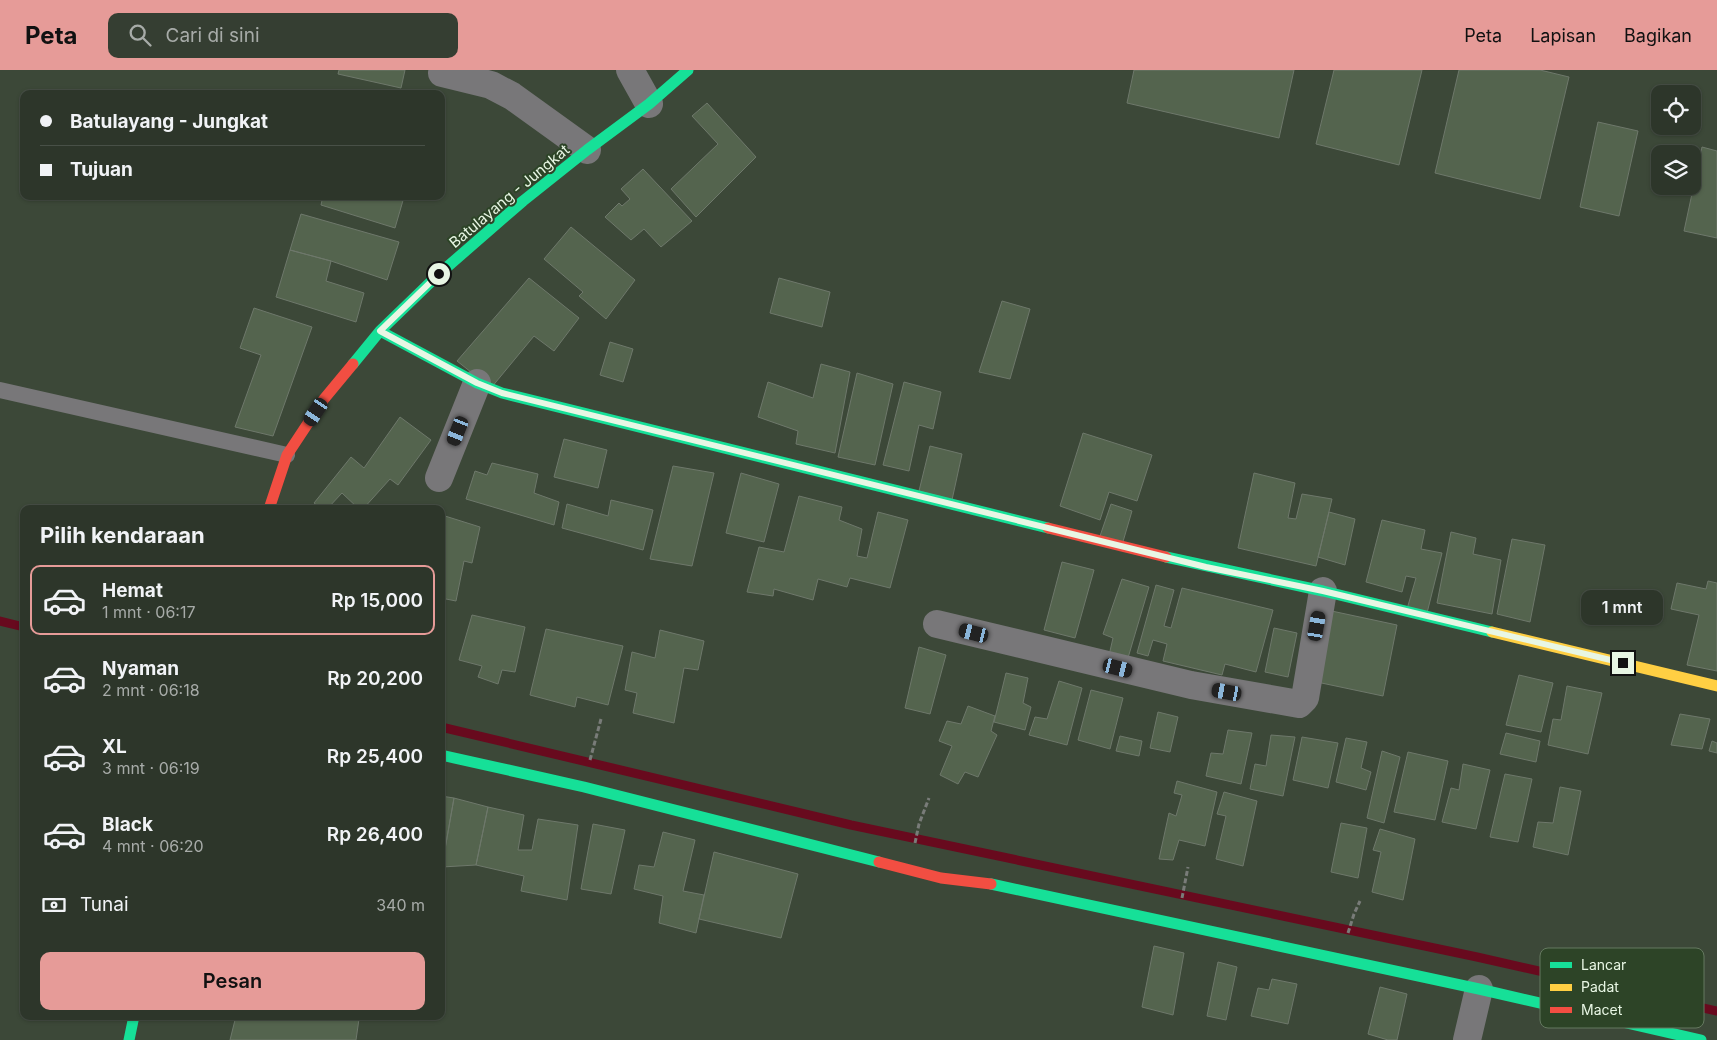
<!DOCTYPE html>
<html lang="id">
<head>
<meta charset="utf-8">
<style>
	:root { --surface:#2d362a; --page:#353e32; --text:#f1f3f6; --muted:#a7aba8; --line:#485047; --accent:#e69b98 }
	body { margin:0; font-family:Inter,sans-serif; background:var(--page); color:var(--text); height:100vh; display:flex; flex-direction:column; font-size:19px; white-space:nowrap }
	* { box-sizing:border-box; margin:0 }
	p { font-size:16px; color:var(--muted) }
	.icon { flex:none; width:28px; height:28px; fill:none; stroke:currentColor; stroke-width:2; stroke-linecap:round; stroke-linejoin:round }
	.map { position:relative; flex:1; overflow:hidden }
	.sheet { position:absolute; left:20px; top:435px; width:425px; height:515px; display:flex; flex-direction:column; background:var(--surface); border-radius:10px; box-shadow:0 1px 4px #0004,0 0 0 1px var(--line) }
	.sheet>* { flex:none }
	.hud { position:absolute; left:20px; top:20px; width:425px; height:110px; border-radius:10px; box-shadow:0 1px 4px #0004,0 0 0 1px var(--line); display:grid; align-content:center; height:110px; padding:0 20px; background:var(--surface) }
	.buttons { position:absolute; left:1651px; top:15px; display:grid; gap:10px }
	.buttons a { display:grid; place-items:center; width:50px; height:50px; border-radius:10px; background:var(--surface); box-shadow:0 1px 4px #0004,0 0 0 1px var(--line); font-size:25px }
	.end { position:absolute; width:22px; height:22px; margin:-11px; border:6px solid #e8f6e4; background:#111; box-shadow:0 0 0 2px #111 }
	.from { border-radius:50% }
	.bubble { position:absolute; height:35px; border-radius:10px; background:var(--surface); box-shadow:0 1px 4px #0004,0 0 0 1px var(--line); font-size:16px; font-weight:600; line-height:35px; text-align:center }
	.car { position:absolute; width:15px; height:30px; margin:-15px -8px; border-radius:6px; box-shadow:0 0 4px 1px #0007; background:linear-gradient(#222 24%,#8ab4d8 0 40%,#222 0 76%,#8ab4d8 0 86%,#222 0) }
	.hud b { display:flex; align-items:center; gap:18px; height:48px; font-size:19px }
	.hud b+b { border-top:1px solid var(--line) }
	.hud i { width:12px; height:12px; background:var(--text) }
	ul { padding:0; list-style:none }
	li { display:flex; align-items:center; gap:15px; height:70px; margin:0 10px 8px; padding:0 10px; border:2px solid transparent; border-radius:10px }
	li div { flex:1 }
	li b { display:block; font-size:19px }
	li em { font-style:normal; font-weight:600 }
	li.selected { border-color:var(--accent) }
	li>.icon { width:45px; height:45px; stroke-width:1.5 }
	h2 { padding:0 20px; font-size:22px; line-height:60px }
	.pay { display:flex; align-items:center; gap:12px; height:55px; padding:0 20px; font-size:19px }
	.pay p { margin-inline-start:auto }
	.action { display:flex; gap:10px; margin-top:auto; padding:10px 20px }
	.action a { flex:1; height:58px; border-radius:10px; background:var(--accent); color:#111; font-size:20px; font-weight:600; line-height:58px; text-align:center }
	header { display:flex; align-items:center; gap:30px; box-sizing:border-box; height:70px; padding:0 25px; background:var(--accent); color:#111 }
	header strong { font-size:24px }
	nav { display:flex; gap:28px; margin-inline-start:auto; font-size:18px }
	.search { width:350px; height:45px; background:var(--page); display:flex; align-items:center; gap:12px; box-sizing:border-box; padding:0 18px; border-radius:10px; color:var(--muted); font-size:19px }
	.map>svg:first-child { display:block }
	.lines { fill:none; stroke-linecap:round; stroke-linejoin:round }
	.stream { stroke:#680a1e; stroke-width:9 }
	.building { fill:#54644e; stroke:#6e786b }
	.path { stroke:#797c79; stroke-width:3; stroke-dasharray:5 2.5; stroke-linecap:butt }
	.lane { stroke:#787779; stroke-width:16 }
	.street { stroke:#787779; stroke-width:28 }
	.fast { stroke:#16e098; stroke-width:11 }
	.slow { stroke:#ffcf43; stroke-width:11 }
	.jam { stroke:#f24e42; stroke-width:11 }
	.route { stroke:#e8f6e4; stroke-width:6 }
	.labels { text-anchor:middle; dominant-baseline:central; stroke-width:4; stroke-linejoin:round; paint-order:stroke }
	.street-label { font-size:15px; fill:#e8f6e4; stroke:#2d4427 }
	.key { fill:#2d4427; stroke:#657960; stroke-width:1 }
	.key-label { font-size:14px; fill:#e8f6e4 }
</style>
</head>
<body>
<header>
<strong>Peta</strong>
<div class="search"><svg class="icon" aria-label="search" viewBox="0 0 24 24"><circle cx="10" cy="10" r="6"/><path d="M15 15l6 6"/></svg>Cari di sini</div>
<nav><a>Peta</a><a>Lapisan</a><a>Bagikan</a></nav>
</header>
<div class="map">
<svg width="1717" height="970" viewBox="0 0 1717 970">
	<rect width="100%" height="100%" fill="#3c4838"/>
	<g class="lines">
		<path class="stream" d="M0 551 24 557
			M441 657 851 755 1477 887 1717 941"/>
	</g>
	<path class="building" d="M339 0H405L401 18 338 4Z
		M1134 0H1294L1279 68 1127 33Z
		M1334 0H1422L1399 95 1316 74Z
		M1459 0H1540L1569 7 1540 129 1435 103Z
		M707 33 756 87 696 147 671 119 718 74 692 46Z
		M1598 52 1638 61 1619 146 1580 137Z
		M1702 77 1717 81V168L1684 161Z
		M643 99 692 151 661 177 644 159 631 170 605 147 619 133 622 136 630 129 621 119Z
		M323 126H402L404 127 395 158 321 135Z
		M301 144 399 172 387 210 331 191 290 180Z
		M571 157 635 210 606 249 579 226 583 222 544 189Z
		M290 180 331 191 326 211 364 223 356 252 276 227Z
		M529 208 579 248 554 281 534 266 491 318 457 291Z
		M779 208 830 222 822 257 770 243Z
		M1002 231 1030 239 1010 309 979 302Z
		M254 238 312 257 273 366 235 357 261 285 240 278Z
		M610 272 633 279 623 312 600 305Z
		M821 294 850 302 835 383 796 374 798 361 758 347 768 312 813 328Z
		M857 303 893 314 875 395 838 387Z
		M904 312 941 322 933 359 919 355 909 401 883 395Z
		M400 347 431 370 398 415 390 409 363 439H359L342 423 327 439H322L314 433 351 387 364 398Z
		M1083 363 1152 385 1137 431 1109 422 1100 450 1060 436Z
		M564 369 607 380 598 418 554 407Z
		M930 376 962 384 952 430 919 421Z
		M492 393 538 404 534 423 559 432 554 455 466 429 475 401 487 405Z
		M673 396 714 403 692 496 650 489Z
		M741 403 779 414 764 472 726 463Z
		M1254 403 1295 413 1288 448 1296 449 1302 424 1332 429 1316 496 1238 478Z
		M799 426 842 437 839 450 862 459 857 486 867 488 878 442 908 450 890 518 850 508 847 517 818 509 813 530 774 519 773 526 747 522 759 477 784 482Z
		M611 430 653 440 643 480 562 458 567 434 608 446Z
		M1111 434 1132 441 1122 475 1100 466Z
		M1329 442 1355 449 1345 495 1318 487Z
		M445 446 480 457 472 493 464 491 456 531 441 528V456Z
		M1382 450 1425 460 1421 479 1442 483 1427 543 1407 539 1416 508 1406 506 1402 522 1366 512Z
		M1451 462 1476 468 1473 484 1501 490 1492 544 1437 533Z
		M1512 469 1545 475 1530 552 1497 544Z
		M1062 492 1094 500 1075 568 1044 560Z
		M1122 509 1149 517 1125 598 1107 594 1113 568 1103 564Z
		M1708 511 1717 513V601L1687 595 1699 545 1671 539 1677 513 1706 519Z
		M1156 515 1174 520 1164 556 1171 558 1182 518 1273 540 1256 602 1225 594 1222 605 1163 591 1167 574 1153 570 1148 586 1137 583Z
		M1327 540 1397 555 1383 626 1312 611Z
		M472 545 525 557 515 602 502 600 498 614 478 607 482 596 459 590Z
		M1274 558 1297 563 1288 607 1265 602Z
		M546 559 623 576 608 635 577 627 575 637 530 625Z
		M660 560 704 571 698 600 684 598 674 653 633 643 637 623 625 620 632 582 655 588Z
		M919 577 946 585 930 644 905 638Z
		M1006 603 1028 608 1023 633 1031 637 1025 660 994 652Z
		M1519 605 1553 613 1541 662 1506 655Z
		M1059 611 1082 618 1067 675 1029 665 1035 647 1047 649Z
		M1567 616 1602 623 1588 684 1548 675 1553 649 1561 650Z
		M1091 620 1123 628 1110 679 1078 670Z
		M968 636 995 646 991 661 997 665 978 707 965 702 958 714 940 705 952 676 939 671 947 651 961 654Z
		M1158 642 1178 647 1170 682 1150 678Z
		M1680 644 1710 649 1702 679 1671 675Z
		M1228 660 1252 663 1241 714 1206 706 1211 683 1223 684Z
		M1506 663 1540 671 1536 692 1500 684Z
		M1271 665 1295 667 1283 726 1250 719 1255 694 1266 696Z
		M1120 666 1142 671 1139 686 1116 681Z
		M1302 667 1338 673 1328 718 1293 710Z
		M1346 668 1367 672 1361 698 1371 702 1366 720 1336 712Z
		M1712 671 1717 673V683L1709 681Z
		M1382 681 1400 687 1384 753 1367 748Z
		M1408 682 1448 691 1435 750 1394 742Z
		M1463 694 1490 700 1476 759 1442 752 1451 718 1459 720Z
		M1505 704 1532 709 1518 772 1490 767Z
		M1177 711 1217 722 1205 776 1179 770 1173 790 1159 789 1169 743 1176 746 1182 725 1174 723Z
		M1560 717 1581 721 1568 785 1533 777 1538 752 1553 753Z
		M1224 722 1257 731 1243 796 1216 789 1226 746 1217 744Z
		M441 726 454 728 441 801Z
		M454 728 488 737 476 795 442 797Z
		M488 737 524 745 518 780H532L538 749 578 755 567 830 521 821 524 806 476 795Z
		M1341 753 1367 758 1358 808 1331 802Z
		M593 754 625 760 611 824 581 819Z
		M1380 759 1415 769 1403 830 1372 822 1381 782 1373 780Z
		M663 762 695 770 683 821 704 825 696 863 659 853 663 826 634 819 639 795 654 797Z
		M714 782 798 804 781 868 699 849Z
		M1154 876 1184 883 1173 945 1142 937Z
		M1218 892 1237 897 1226 950 1207 946Z
		M1272 909 1297 914 1288 954 1251 946 1258 918 1269 920Z
		M1380 917 1407 924 1397 970H1388L1368 964Z
		M236 946H345L359 949 356 970H230Z"/>
	<g class="lines">
		<path class="path" d="M590 690 601 649
			M915 773 919 754 929 728
			M1182 828 1188 797
			M1348 863 1354 844 1360 831"/>
		<path class="lane" d="M0 320 287 385"/>
		<path class="street" d="M630 0 649 34
			M442 3 491 15 512 26 587 80
			M439 408 477 313
			M937 554 1191 615 1299 634 1305 628 1323 521
			M1467 970 1479 919"/>
		<path class="fast" d="M380 261 477 313 502 323 1048 458
			M353 294 380 261 439 204 523 131 587 80 649 34 688 0
			M1166 487 1323 521 1492 562
			M441 685 584 717 879 792
			M991 814 1479 919 1701 970
			M129 970 134 946"/>
		<path class="slow" d="M1492 562 1717 616"/>
		<path class="jam" d="M269 439 287 385 324 329 353 294
			M1048 458 1166 487
			M879 792 941 808 991 814"/>
	</g>
	<g class="lines">
		<path class="route" d="M439 204 380 261 477 313 502 323 1206 497 1323 521 1623 593"/>
	</g>
	<g class="labels">
		<g class="street-label">
			<text transform="translate(509 126) rotate(-40)">Batulayang - Jungkat</text>
		</g>
	</g>
	<rect x="1540" y="878" width="164" height="80" rx="8" class="key"/>
	<rect x="1550" y="892" width="22" height="6" fill="#16e098"/>
	<rect x="1550" y="914" width="22" height="7" fill="#ffcf43"/>
	<rect x="1550" y="937" width="22" height="6" fill="#f24e42"/>
	<g class="key-label">
		<text x="1581" y="900">Lancar</text>
		<text x="1581" y="922">Padat</text>
		<text x="1581" y="945">Macet</text>
	</g>
</svg>
<div class="buttons">
<a><svg class="icon" aria-label="locate" viewBox="0 0 24 24"><circle cx="12" cy="12" r="6"/><path d="M12 2v4M12 18v4M2 12h4M18 12h4"/></svg></a>
<a><svg class="icon" aria-label="layers" viewBox="0 0 24 24"><path d="M12 4l9 5-9 5-9-5zM3 14l9 5 9-5"/></svg></a>
</div>
<i class="end from" style="left:439px;top:204px"></i>
<i class="end" style="left:1623px;top:593px"></i>
<div class="bubble" style="left:1581px;top:520px;width:82px">1 mnt</div>
<i class="car" style="left:316px;top:342px;rotate:214deg"></i>
<i class="car" style="left:458px;top:361px;rotate:202deg"></i>
<i class="car" style="left:1317px;top:556px;rotate:10deg"></i>
<i class="car" style="left:974px;top:563px;rotate:284deg"></i>
<i class="car" style="left:1118px;top:598px;rotate:104deg"></i>
<i class="car" style="left:1227px;top:622px;rotate:280deg"></i>
<div class="hud">
<b><i class="from"></i>Batulayang - Jungkat</b>
<b><i></i>Tujuan</b>
</div>
<section class="sheet">
<h2>Pilih kendaraan</h2>
<ul>
<li class="selected"><svg class="icon" aria-label="car" viewBox="0 0 24 24"><path d="M5 17H2v-5l4-1 3-4h7l3 4 3 1v5h-3M9 17h6M6 11h13"/><circle cx="7" cy="17" r="2"/><circle cx="17" cy="17" r="2"/></svg><div><b>Hemat</b><p>1 mnt · 06:17</p></div><em>Rp 15,000</em></li>
<li><svg class="icon" aria-label="car" viewBox="0 0 24 24"><path d="M5 17H2v-5l4-1 3-4h7l3 4 3 1v5h-3M9 17h6M6 11h13"/><circle cx="7" cy="17" r="2"/><circle cx="17" cy="17" r="2"/></svg><div><b>Nyaman</b><p>2 mnt · 06:18</p></div><em>Rp 20,200</em></li>
<li><svg class="icon" aria-label="car" viewBox="0 0 24 24"><path d="M5 17H2v-5l4-1 3-4h7l3 4 3 1v5h-3M9 17h6M6 11h13"/><circle cx="7" cy="17" r="2"/><circle cx="17" cy="17" r="2"/></svg><div><b>XL</b><p>3 mnt · 06:19</p></div><em>Rp 25,400</em></li>
<li><svg class="icon" aria-label="car" viewBox="0 0 24 24"><path d="M5 17H2v-5l4-1 3-4h7l3 4 3 1v5h-3M9 17h6M6 11h13"/><circle cx="7" cy="17" r="2"/><circle cx="17" cy="17" r="2"/></svg><div><b>Black</b><p>4 mnt · 06:20</p></div><em>Rp 26,400</em></li>
</ul>
<div class="pay"><svg class="icon" aria-label="cash" viewBox="0 0 24 24"><path d="M3 7h18v10H3z"/><circle cx="12" cy="12" r="2"/></svg>Tunai<p>340 m</p></div>
<div class="action"><a>Pesan</a></div>
</section>
</div>
</body>
</html>
